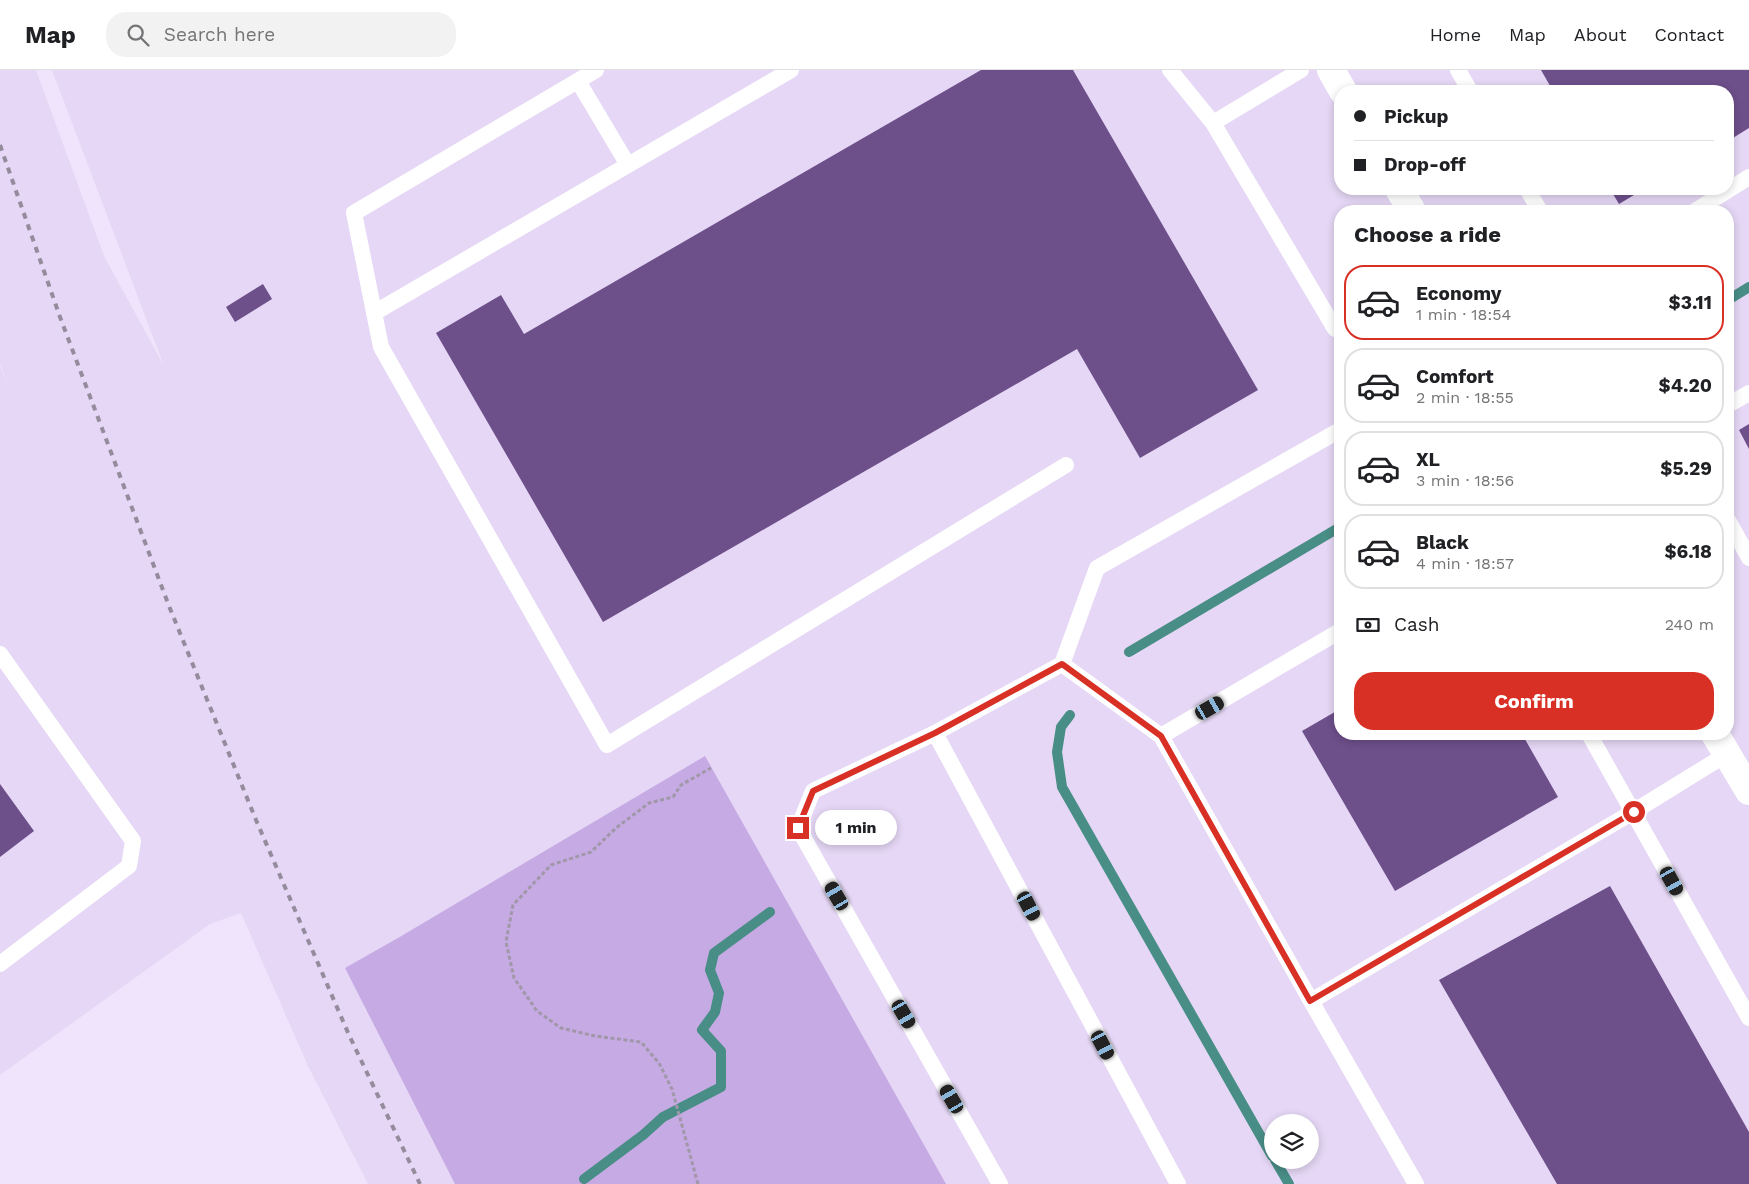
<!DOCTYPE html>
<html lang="en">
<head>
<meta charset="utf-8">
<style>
	:root { --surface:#fff; --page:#f2f2f2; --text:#202124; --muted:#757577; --line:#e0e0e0; --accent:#d93025 }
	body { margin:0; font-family:"Work Sans",sans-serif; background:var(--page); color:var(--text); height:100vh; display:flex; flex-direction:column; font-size:19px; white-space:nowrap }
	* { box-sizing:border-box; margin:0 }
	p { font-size:16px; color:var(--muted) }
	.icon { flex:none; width:28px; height:28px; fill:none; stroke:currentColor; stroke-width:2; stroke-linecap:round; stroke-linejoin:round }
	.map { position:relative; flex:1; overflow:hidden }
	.drawer { position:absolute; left:1334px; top:135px; width:400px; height:535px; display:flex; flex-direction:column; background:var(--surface); border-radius:20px; box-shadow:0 2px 8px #0003 }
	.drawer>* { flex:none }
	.guide { position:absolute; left:1334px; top:15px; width:400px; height:110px; border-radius:20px; box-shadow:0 2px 8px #0003; display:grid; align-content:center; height:110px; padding:0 20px; background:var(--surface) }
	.tools { position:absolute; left:1264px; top:1044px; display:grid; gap:10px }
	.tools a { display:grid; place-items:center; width:55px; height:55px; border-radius:50%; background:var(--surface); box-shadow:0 2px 8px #0003; font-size:25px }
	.end { position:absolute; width:22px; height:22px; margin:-11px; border:6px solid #d93025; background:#fff; box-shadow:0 0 0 2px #fff }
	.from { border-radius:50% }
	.bubble { position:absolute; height:35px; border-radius:18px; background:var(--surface); box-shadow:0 2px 8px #0003; font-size:16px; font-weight:700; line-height:35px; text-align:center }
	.car { position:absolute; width:15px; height:30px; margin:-15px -8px; border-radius:6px; box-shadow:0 0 4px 1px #0007; background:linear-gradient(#222 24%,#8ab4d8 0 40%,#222 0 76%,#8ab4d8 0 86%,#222 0) }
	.guide b { display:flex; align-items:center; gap:18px; height:48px; font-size:19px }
	.guide b+b { border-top:1px solid var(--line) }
	.guide i { width:12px; height:12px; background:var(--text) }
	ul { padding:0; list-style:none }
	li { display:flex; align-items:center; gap:15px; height:75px; margin:0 10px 8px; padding:0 10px; border:2px solid var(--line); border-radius:20px }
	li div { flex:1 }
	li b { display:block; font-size:19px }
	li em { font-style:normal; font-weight:700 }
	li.current { border-color:var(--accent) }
	li>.icon { width:45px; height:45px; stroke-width:1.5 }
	h2 { padding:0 20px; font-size:22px; line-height:60px }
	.pay { display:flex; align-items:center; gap:12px; height:55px; padding:0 20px; font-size:19px }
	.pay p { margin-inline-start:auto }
	.primary-button { display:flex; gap:10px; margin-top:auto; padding:10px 20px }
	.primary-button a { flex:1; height:58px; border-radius:20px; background:var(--accent); color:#fff; font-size:20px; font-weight:700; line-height:58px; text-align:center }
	header { display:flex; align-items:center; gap:30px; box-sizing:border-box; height:70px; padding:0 25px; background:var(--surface); border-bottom:1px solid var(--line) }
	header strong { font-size:24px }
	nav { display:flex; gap:28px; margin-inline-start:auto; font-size:18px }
	.search { width:350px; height:45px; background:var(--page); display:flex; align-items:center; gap:12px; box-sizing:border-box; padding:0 18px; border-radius:20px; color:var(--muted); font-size:19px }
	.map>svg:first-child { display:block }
	.built { fill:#e5d7f5; fill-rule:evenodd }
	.green { fill:#c6aae3 }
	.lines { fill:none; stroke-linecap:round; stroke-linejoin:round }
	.stream { stroke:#488d86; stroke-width:10 }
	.building { fill:#6d4f8a }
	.path { stroke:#a097a9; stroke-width:3; stroke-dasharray:4 2.5; stroke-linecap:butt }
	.lane { stroke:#fff; stroke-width:16 }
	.street { stroke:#fff; stroke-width:28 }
	.rail { stroke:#948c9d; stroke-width:4; stroke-dasharray:6 6; stroke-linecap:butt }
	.route { stroke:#d93025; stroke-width:6 }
</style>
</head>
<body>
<header>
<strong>Map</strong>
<div class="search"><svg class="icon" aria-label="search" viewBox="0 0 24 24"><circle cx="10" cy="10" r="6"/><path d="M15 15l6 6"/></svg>Search here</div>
<nav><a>Home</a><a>Map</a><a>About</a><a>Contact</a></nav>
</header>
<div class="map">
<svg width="1749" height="1114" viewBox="0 0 1749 1114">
	<rect width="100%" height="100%" fill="#f0e4fc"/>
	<path class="built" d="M0 0H36L104 186 164 296 52 0H1749V1114H368L308 996 241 843 210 854 0 1005V296L11 322 0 294ZM1340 21H1728V119H1340ZM1340 141H1728V664H1340ZM1272 1052H1310V1090H1272Z"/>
	<path class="green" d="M705 686 946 1114H455L345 898 398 868Z"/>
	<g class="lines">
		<path class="stream" d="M1728 230 1749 217
			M1129 582 1340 457
			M1070 645 1061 657 1057 682 1062 717 1272 1086
			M1275 1090 1289 1114
			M584 1109 643 1065 663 1047 721 1017V981L702 960 715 942 719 923 710 900 714 883 770 842"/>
	</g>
	<path class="building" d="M981 0H1073L1258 320 1140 388 1077 279 603 552 436 263 501 225 524 264Z
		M1541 0H1749V58L1728 71V21H1553Z
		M1610 119H1644L1619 134Z
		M263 214 272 229 235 252 226 237Z
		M1749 354V379L1739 360Z
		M1340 639V664H1522L1558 727 1395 821 1302 661Z
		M0 714 34 761 0 787Z
		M1610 816 1749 1062V1114H1557L1439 910Z"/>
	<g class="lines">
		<path class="path" d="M698 1114 672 1019 659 993 641 972 595 966 561 958 537 941 514 908 506 872 513 835 551 795 591 782 616 758 649 733 673 727 681 715 711 698"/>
		<path class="lane" d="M596 0 354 143 381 277 607 675 1066 395
			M1170 0 1213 53 1301 0
			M1458 0 1470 21
			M578 11 628 95
			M1213 53 1335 259
			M1527 119 1540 141
			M1695 141 1749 107
			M374 243 791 0
			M1728 335 1749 323
			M1340 360 1097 498 1062 594 1161 666 1340 561
			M1728 450 1749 488
			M0 584 133 771 129 796 0 894
			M935 663 1178 1114
			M1589 664 1749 948
			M1161 666 1311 931 1633 742 1727 684
			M1311 931 1416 1114
			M1000 1114 798 758 813 721 935 663 1062 594"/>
		<path class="street" d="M1331 0 1343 21
			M1399 119 1412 141
			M1715 664 1749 721"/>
		<path class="rail" d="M0 75 60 247 169 536 256 750 349 965 420 1114"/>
	</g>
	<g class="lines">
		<path class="route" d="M798 758 813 721 935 663 1062 594 1161 666 1310 931 1634 742"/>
	</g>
</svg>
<div class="tools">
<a><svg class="icon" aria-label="layers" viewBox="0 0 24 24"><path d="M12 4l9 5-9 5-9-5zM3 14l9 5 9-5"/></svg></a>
</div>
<i class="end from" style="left:1634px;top:742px"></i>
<i class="end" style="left:798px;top:758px"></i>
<div class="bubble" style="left:815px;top:740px;width:82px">1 min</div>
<i class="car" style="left:1210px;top:638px;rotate:60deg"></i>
<i class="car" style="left:1672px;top:811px;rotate:151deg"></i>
<i class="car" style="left:837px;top:826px;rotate:330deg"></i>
<i class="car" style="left:1029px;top:836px;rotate:152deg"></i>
<i class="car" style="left:904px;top:944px;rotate:150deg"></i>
<i class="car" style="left:1103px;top:975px;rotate:152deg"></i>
<i class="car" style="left:952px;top:1029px;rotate:330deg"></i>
<div class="guide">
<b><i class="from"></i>Pickup</b>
<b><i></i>Drop-off</b>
</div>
<section class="drawer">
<h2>Choose a ride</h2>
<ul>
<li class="current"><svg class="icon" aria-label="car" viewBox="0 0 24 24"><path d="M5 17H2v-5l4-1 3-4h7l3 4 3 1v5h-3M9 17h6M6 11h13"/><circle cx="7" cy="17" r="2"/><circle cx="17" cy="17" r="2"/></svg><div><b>Economy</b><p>1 min · 18:54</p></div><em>$3.11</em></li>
<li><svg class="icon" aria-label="car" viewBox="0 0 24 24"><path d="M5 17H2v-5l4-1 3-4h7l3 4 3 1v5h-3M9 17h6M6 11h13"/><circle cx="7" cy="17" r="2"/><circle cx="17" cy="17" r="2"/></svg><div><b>Comfort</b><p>2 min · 18:55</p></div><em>$4.20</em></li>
<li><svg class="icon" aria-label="car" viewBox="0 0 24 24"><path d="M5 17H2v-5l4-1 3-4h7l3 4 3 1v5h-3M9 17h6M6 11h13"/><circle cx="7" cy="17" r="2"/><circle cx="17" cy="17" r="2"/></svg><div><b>XL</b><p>3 min · 18:56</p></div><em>$5.29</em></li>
<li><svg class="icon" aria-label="car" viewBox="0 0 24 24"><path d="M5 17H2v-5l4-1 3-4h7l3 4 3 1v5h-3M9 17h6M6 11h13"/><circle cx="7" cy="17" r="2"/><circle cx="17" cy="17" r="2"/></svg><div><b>Black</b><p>4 min · 18:57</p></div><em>$6.18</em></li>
</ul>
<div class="pay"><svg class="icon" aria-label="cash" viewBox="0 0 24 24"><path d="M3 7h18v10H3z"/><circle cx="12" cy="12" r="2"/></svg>Cash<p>240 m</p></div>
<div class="primary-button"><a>Confirm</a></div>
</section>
</div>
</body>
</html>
